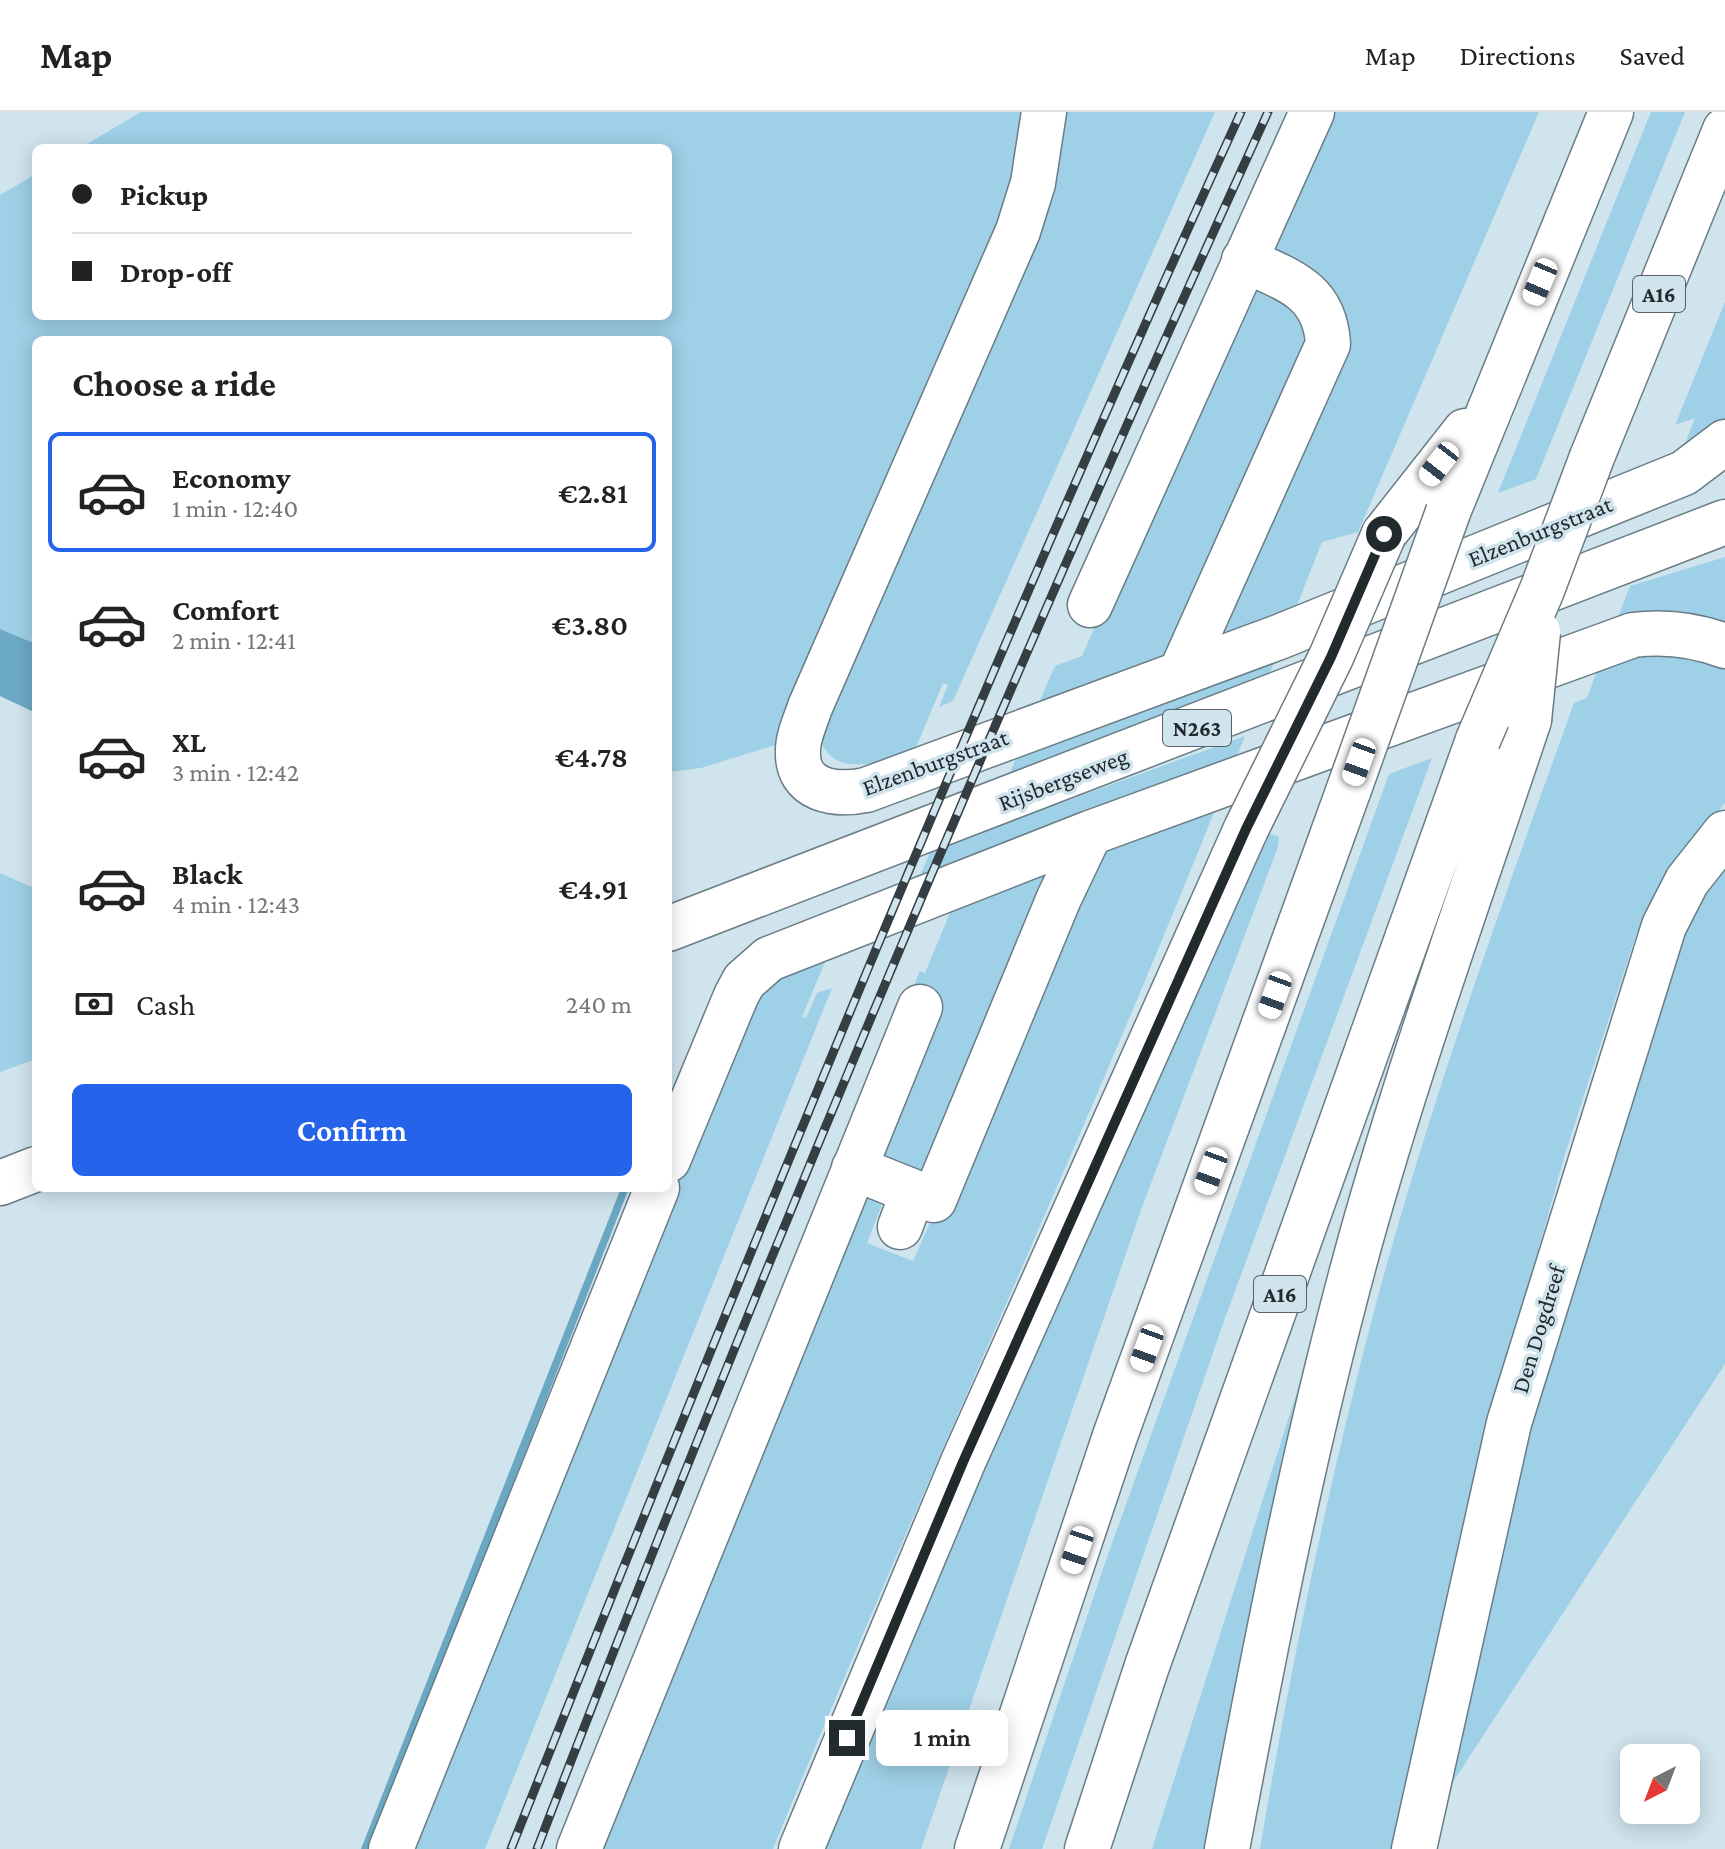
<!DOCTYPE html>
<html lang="en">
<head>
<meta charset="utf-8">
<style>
	:root { --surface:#fff; --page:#f2f2f2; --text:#222; --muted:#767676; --line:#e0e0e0; --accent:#2563eb }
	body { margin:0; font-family:"Crimson Pro",serif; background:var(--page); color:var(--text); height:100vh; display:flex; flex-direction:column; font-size:30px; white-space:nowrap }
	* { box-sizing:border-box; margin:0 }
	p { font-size:26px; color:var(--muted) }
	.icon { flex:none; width:44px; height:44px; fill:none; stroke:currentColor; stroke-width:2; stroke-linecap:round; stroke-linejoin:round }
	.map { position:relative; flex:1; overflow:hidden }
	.sheet { position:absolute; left:32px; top:224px; width:640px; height:856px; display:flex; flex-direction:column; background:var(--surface); border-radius:12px; box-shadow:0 4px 20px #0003 }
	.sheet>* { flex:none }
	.top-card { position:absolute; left:32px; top:32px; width:640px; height:176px; border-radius:12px; box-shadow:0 4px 20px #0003; display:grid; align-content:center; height:176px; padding:0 40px; background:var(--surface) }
	.needle { width:52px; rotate:222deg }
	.tools { position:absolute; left:1620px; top:1632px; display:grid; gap:16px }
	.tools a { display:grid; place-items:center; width:80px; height:80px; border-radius:12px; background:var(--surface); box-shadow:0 4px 20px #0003; font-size:40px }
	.end { position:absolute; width:36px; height:36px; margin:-18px; border:10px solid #232a2e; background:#fff; box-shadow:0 0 0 4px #fff }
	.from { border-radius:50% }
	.bubble { position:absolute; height:56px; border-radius:12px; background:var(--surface); box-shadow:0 4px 20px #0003; font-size:26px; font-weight:600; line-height:56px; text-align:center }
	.car { position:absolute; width:24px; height:48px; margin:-24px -12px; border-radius:10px; box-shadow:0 0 6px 2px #0007; background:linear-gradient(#fff 24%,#345 0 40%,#fff 0 76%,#345 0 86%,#fff 0) }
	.top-card b { display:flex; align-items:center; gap:28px; height:76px; font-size:30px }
	.top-card b+b { border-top:2px solid var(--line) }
	.top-card i { width:20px; height:20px; background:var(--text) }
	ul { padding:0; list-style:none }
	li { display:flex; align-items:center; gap:24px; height:120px; margin:0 16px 12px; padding:0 24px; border:4px solid transparent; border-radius:12px }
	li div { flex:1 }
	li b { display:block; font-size:30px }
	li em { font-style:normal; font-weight:600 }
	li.selected { border-color:var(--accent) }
	li>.icon { width:72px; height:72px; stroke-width:1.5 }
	h2 { padding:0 40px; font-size:36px; line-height:96px }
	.pay { display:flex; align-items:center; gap:20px; height:88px; padding:0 40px; font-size:30px }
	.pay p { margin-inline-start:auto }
	.primary-button { display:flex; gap:16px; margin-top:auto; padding:16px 40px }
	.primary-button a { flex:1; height:92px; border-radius:12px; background:var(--accent); color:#fff; font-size:32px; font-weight:600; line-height:92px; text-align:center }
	header { display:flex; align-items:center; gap:48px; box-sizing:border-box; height:112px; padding:0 40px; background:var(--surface); border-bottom:2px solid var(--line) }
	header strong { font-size:38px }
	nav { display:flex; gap:44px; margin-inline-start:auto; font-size:28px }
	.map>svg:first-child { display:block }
	.green { fill:#9ed0e7 }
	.forest { fill:#6caac6 }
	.water { fill:#69a7c3 }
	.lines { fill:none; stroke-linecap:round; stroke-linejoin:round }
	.minor-casing { stroke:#6a7c85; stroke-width:47 }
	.major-casing { stroke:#6a7c85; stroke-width:47 }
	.highway-casing { stroke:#6a7c85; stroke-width:47 }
	.minor { stroke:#fff; stroke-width:44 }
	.major { stroke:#fff; stroke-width:44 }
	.highway { stroke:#fff; stroke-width:44 }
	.rail-casing { stroke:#353e42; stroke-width:9 }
	.rail { stroke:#d0e4ee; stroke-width:6; stroke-dasharray:18; stroke-linecap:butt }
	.highway-bridge-casing { stroke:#6a7c85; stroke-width:47; stroke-linecap:butt }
	.highway-bridge { stroke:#fff; stroke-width:44 }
	.route { stroke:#232a2e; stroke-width:10 }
	.labels { text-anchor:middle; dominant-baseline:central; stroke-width:7; stroke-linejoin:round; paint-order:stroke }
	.shield { fill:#d0e4ee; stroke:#576268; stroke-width:2 }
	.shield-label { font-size:22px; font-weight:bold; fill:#232a2e }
	.street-label { font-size:24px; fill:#232a2e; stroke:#d0e4ee }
</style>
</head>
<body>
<header>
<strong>Map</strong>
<nav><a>Map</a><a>Directions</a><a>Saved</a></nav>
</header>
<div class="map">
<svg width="1725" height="1737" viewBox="0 0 1725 1737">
	<rect width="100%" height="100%" fill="#d0e4ee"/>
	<path class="green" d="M141 0H1033L1022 71 782 631 701 656 668 660V228H36V532L0 517V83L36 62V204H668V36H80Z
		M1054 0H1215L953 589 939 595 948 573 943 571 914 640C881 650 831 669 819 623Z
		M1322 0H1539L1358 420 1322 430 1294 501 1218 530 1328 239 1268 154Z
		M1651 0H1685L1536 367 1498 381Z
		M1262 166 1312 213 1188 534 1035 600 1055 554 1082 544 1242 177Z
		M1725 190V309L1680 345 1695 306 1675 313Z
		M1725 445V526L1613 518 1630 474Z
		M1635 535 1725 551V691L1662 772 1636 823 1565 1042 1515 1222 1396 1737H1260C1291 1552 1329 1369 1377 1188 1432 985 1503 788 1574 591L1587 586 1602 545Z
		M1279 539 1265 573 1007 668 1022 632Z
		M1245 624 1229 664 915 776 931 738Z
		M1432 646 1225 1206 1042 1737H1009L1106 1448 1389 662Z
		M1223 678C1081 1035 918 1381 773 1737H590L854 1070 886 1082 867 1131 913 1149 1092 742Z
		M1268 721 1279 725 1278 735 1141 1098 921 1737H824C964 1395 1116 1058 1268 721Z
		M1725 737V1252L1440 1690 1503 1410 1667 845Z
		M1076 740 931 1067 878 1052 908 887 920 859 925 861 957 784Z
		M0 761 36 777V947L0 960Z
		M835 826 802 905 806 906 817 881 832 876 485 1737H399L742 890Z
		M1327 1185 1213 1737H1152Z"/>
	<path class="forest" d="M0 517 36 532V601L0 584Z"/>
	<path class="water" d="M621 1076H629L370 1737H361Z"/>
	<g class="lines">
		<defs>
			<path id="minor" d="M1044 0 1033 71 1018 119 810 595C806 608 798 624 798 638 796 680 836 684 866 678L1279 525 1684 361 1725 330
				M1090 493 1312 0
				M1182 558 1328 232C1325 178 1288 168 1244 148
				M668 1048 736 884 744 869 769 847 1090 721 1633 523C1664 519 1696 523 1725 534
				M854 1056 934 1088 1059 786 1090 721
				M900 1115 913 1080
				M391 1737 657 1076
				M579 1737 920 895
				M1414 1737 1509 1311 1664 814 1687 769 1725 721"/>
			<path id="major" d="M668 817 1725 410
				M0 1071 36 1057"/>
			<path id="highway" d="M1592 345 1725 18
				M1448 400 1611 0
				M1384 422 1465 319
				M801 1737 963 1350 1246 717
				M977 1737 1115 1324 1349 677
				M1087 1737 1147 1554 1478 628
				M1227 1737C1265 1534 1305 1330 1360 1130 1409 954 1471 782 1529 608"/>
		</defs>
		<use href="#minor" class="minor-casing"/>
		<use href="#major" class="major-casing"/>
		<use href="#highway" class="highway-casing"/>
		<use href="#minor" class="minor"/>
		<use href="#major" class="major"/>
		<use href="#highway" class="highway"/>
		<defs>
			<path id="rail" d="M511 1737C743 1153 980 571 1241 0
				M537 1737C762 1151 1007 571 1268 0"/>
		</defs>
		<use href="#rail" class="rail-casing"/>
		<use href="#rail" class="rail"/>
		<defs>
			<path id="highway-bridge" d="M1529 608 1538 520
				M1478 628 1542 478 1592 345
				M1349 677 1448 400
				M1246 717 1331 545 1384 422"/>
		</defs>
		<use href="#highway-bridge" class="highway-bridge-casing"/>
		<use href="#highway-bridge" class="highway-bridge"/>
	</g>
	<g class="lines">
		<path class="route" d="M847 1626 963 1350 1246 717 1331 545 1384 422"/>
	</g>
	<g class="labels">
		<g class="shield">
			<rect x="1633" y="164" width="52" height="36" rx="6"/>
			<rect x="1163" y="598" width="68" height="36" rx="6"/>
			<rect x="1254" y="1164" width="52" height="36" rx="6"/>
		</g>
		<g class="shield-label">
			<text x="1659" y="182">A16</text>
			<text x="1197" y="616">N263</text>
			<text x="1280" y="1182">A16</text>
		</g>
		<g class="street-label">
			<text transform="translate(1540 419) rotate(-22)">Elzenburgstraat</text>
			<text transform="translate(935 650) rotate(-20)">Elzenburgstraat</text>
			<text transform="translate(1063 667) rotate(-21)">Rijsbergseweg</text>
			<text transform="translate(1538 1217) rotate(-73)">Den Dogdreef</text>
		</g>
	</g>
</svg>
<div class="tools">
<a><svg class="needle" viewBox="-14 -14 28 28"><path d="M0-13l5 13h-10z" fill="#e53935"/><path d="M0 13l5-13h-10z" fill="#767676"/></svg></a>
</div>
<i class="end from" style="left:1384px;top:422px"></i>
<i class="end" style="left:847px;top:1626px"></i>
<div class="bubble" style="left:876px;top:1598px;width:132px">1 min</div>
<i class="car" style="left:1540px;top:170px;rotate:203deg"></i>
<i class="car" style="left:1439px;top:352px;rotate:218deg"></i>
<i class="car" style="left:1359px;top:650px;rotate:200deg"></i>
<i class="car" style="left:1275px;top:883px;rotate:200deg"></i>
<i class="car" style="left:1211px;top:1059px;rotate:200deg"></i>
<i class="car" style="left:1147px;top:1236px;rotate:200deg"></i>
<i class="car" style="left:1077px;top:1438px;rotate:199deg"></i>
<div class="top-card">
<b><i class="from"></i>Pickup</b>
<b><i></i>Drop-off</b>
</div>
<section class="sheet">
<h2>Choose a ride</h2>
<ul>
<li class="selected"><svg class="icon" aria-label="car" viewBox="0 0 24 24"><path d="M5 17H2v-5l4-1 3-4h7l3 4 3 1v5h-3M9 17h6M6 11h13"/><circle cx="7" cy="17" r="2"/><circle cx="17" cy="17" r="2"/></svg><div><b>Economy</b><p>1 min · 12:40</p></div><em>€2.81</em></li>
<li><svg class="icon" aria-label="car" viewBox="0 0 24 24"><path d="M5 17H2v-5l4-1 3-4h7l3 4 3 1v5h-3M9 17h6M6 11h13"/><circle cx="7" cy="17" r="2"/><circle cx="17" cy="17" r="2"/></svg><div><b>Comfort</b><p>2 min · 12:41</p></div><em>€3.80</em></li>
<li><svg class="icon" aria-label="car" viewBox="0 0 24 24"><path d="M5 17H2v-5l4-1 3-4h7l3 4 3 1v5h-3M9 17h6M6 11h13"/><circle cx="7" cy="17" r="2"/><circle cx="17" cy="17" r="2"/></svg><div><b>XL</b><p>3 min · 12:42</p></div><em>€4.78</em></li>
<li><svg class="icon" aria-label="car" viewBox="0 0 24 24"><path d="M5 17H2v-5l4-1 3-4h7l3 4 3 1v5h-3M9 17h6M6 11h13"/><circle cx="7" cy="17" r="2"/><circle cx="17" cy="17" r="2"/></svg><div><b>Black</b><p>4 min · 12:43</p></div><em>€4.91</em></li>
</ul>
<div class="pay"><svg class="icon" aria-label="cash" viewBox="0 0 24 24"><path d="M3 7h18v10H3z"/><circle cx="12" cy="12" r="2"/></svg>Cash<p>240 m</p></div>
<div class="primary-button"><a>Confirm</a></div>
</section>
</div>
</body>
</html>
